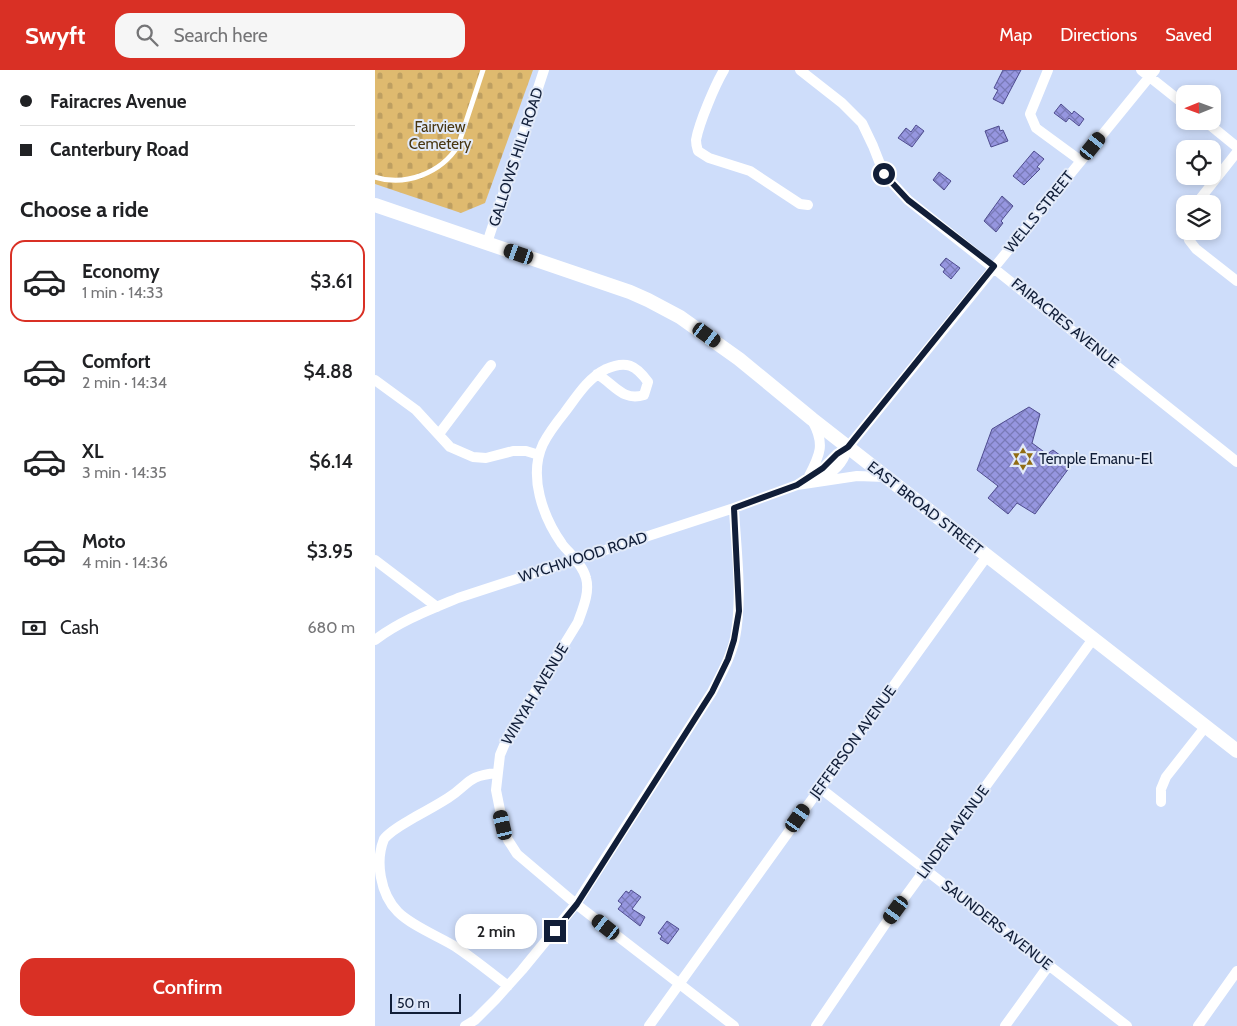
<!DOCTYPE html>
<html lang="en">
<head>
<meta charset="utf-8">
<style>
	:root { --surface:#fff; --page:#f6f6f6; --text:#202124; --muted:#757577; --line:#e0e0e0; --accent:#d93025 }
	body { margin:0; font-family:Cabin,sans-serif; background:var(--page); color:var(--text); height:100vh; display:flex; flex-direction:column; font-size:19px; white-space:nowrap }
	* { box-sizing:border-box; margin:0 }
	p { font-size:16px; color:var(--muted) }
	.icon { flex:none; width:28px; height:28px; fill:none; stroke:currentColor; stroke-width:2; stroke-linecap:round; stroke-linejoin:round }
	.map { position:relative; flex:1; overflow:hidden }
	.panel { display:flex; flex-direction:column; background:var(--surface); width:375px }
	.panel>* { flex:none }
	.guide { display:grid; align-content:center; height:110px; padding:0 20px; background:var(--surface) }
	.needle { width:32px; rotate:269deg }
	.buttons { position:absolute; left:801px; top:15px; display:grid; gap:10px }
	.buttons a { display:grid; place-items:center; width:45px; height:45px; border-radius:10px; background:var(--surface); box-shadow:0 2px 8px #0003; font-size:25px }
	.scale { position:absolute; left:15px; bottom:12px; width:71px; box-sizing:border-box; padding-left:5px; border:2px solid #111e38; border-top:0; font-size:14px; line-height:18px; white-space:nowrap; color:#111e38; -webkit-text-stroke:4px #e2eaf9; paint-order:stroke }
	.end { position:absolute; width:22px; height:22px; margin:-11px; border:6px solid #111e38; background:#fff; box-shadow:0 0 0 2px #fff }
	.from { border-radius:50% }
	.bubble { position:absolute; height:35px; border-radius:15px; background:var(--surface); box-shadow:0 2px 8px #0003; font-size:16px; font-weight:600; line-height:35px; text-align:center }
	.car { position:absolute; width:15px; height:30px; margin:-15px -8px; border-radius:6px; box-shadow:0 0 4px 1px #0007; background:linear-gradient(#222 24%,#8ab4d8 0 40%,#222 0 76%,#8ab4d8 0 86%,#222 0) }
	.guide b { display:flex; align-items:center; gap:18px; height:48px; font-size:19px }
	.guide b+b { border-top:1px solid var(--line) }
	.guide i { width:12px; height:12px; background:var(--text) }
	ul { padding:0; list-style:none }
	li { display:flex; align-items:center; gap:15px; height:82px; margin:0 10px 8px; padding:0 10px; border:2px solid transparent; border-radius:15px }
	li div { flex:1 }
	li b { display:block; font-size:19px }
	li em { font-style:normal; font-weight:600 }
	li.on { border-color:var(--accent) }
	li>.icon { width:45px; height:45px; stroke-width:1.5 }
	h2 { padding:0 20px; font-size:22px; line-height:60px }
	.pay { display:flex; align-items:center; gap:12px; height:55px; padding:0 20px; font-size:19px }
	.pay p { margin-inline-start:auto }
	.primary-button { display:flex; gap:10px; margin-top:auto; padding:10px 20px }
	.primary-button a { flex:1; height:58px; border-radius:15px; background:var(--accent); color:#fff; font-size:20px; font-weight:600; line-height:58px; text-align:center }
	header { display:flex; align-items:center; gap:30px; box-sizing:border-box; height:70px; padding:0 25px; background:var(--accent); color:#fff }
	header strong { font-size:24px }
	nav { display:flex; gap:28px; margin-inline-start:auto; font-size:18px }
	.search { width:350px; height:45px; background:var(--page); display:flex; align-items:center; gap:12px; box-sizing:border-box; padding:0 18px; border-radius:15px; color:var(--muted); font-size:19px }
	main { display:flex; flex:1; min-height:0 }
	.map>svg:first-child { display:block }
	.cemetery { fill:url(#cemetery-stones) }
	.building { fill:url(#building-cross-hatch); stroke:#4f4c8f }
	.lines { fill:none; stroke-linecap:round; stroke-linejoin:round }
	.lane { stroke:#fff; stroke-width:5 }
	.street { stroke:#fff; stroke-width:10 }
	.secondary { stroke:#fff; stroke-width:14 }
	.route { stroke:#111e38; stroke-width:6 }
	.labels { text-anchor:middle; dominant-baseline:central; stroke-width:4; stroke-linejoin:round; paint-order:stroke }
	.park-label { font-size:15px; fill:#483611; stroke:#e2eaf9 }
	.street-label { font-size:15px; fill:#111e38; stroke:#e2eaf9 }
	.poi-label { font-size:15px; fill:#111e38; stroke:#e2eaf9; text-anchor:start }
</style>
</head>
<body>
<header>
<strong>Swyft</strong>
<div class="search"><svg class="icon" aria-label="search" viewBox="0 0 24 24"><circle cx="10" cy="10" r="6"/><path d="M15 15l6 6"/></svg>Search here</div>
<nav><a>Map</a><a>Directions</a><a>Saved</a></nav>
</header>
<main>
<section class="panel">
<div class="guide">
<b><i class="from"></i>Fairacres Avenue</b>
<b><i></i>Canterbury Road</b>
</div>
<h2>Choose a ride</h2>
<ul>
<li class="on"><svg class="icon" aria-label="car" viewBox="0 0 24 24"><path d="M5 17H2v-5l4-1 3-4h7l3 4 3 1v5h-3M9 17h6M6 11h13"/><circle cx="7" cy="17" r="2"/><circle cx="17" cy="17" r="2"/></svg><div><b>Economy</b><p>1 min · 14:33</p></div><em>$3.61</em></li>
<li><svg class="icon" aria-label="car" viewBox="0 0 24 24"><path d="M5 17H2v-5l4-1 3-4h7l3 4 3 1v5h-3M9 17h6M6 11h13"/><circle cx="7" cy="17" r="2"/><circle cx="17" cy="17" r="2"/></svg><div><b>Comfort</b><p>2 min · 14:34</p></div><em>$4.88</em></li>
<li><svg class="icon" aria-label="car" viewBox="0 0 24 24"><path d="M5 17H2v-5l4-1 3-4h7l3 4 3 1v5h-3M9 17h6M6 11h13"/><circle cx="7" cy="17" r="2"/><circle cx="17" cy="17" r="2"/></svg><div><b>XL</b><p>3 min · 14:35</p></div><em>$6.14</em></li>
<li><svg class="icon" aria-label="car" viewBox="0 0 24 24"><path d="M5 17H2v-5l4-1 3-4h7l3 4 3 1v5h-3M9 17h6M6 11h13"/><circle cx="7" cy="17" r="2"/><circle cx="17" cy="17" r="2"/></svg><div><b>Moto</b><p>4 min · 14:36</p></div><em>$3.95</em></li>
</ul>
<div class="pay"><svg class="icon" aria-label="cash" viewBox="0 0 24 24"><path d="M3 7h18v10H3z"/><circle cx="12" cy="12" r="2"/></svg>Cash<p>680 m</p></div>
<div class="primary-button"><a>Confirm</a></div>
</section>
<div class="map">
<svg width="862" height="956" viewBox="0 0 862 956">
	<defs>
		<pattern id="cemetery-stones" width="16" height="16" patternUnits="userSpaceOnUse" patternTransform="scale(1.25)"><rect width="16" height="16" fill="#dfba6f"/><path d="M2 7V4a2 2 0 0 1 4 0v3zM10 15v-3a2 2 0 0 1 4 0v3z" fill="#be9f61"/></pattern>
		<pattern id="building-cross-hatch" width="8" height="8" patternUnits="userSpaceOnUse" patternTransform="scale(1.25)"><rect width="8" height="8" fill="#9696e0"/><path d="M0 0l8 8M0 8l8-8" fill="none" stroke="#797ab7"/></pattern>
	</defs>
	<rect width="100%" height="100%" fill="#ceddfa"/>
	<path class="cemetery" d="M0 0H158L110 133 86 143 0 114Z"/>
	<path class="building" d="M628 0H646L628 34 618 29 623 20 619 18Z
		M686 34 697 44 699 41 709 49 704 56 694 48 691 52 679 43Z
		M541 55 549 61 537 77 523 68 531 58 536 62Z
		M624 56 625 61 628 60 633 71 616 77 610 61Z
		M659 81 669 89 662 97 665 99 649 115 638 106Z
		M564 102 576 111 569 120 558 110Z
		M627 126 638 136 626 151 628 153 621 162 609 151Z
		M571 188 585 198 576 209 568 202 570 199 565 195Z
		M654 337 665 344 657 373 672 384 678 380 697 394 660 444 642 433 633 444 613 428 623 416 602 400 617 359Z
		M256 820 266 827 257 839 270 847 265 856 243 839 247 834 243 831 251 821 254 823Z
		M292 851 304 859 293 874 285 869 287 866 283 863Z"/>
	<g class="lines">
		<path class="lane" d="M0 107C30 117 66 103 83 76L108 0"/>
		<path class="street" d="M349 0C340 15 324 53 321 70 321 74 322 78 323 81L334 88 375 101 425 134 433 135
			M425 0 467 33 487 53 498 76 509 104 533 130 862 392
			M673 0 655 44 661 58 706 91
			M766 0 810 35
			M830 51 862 77
			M821 134 862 82
			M812 161 814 170 821 179 862 211
			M112 173 169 0
			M222 304C239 314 248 332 269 325L273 312C261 295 251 290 231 299 213 308 202 326 190 342 182 352 174 362 168 374 153 406 168 447 187 474 195 484 208 495 211 508 215 522 208 538 203 552L133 666 125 685 121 720 128 755 133 770 142 784 201 834 359 956
			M0 310 41 340 75 377 98 387 111 388 138 381H151L164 385
			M64 364 116 295
			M434 406C445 385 450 374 438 352
			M443 411C459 401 468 395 473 377
			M422 415 448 398 462 384 473 377 780 0
			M0 490 62 537
			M0 570C25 551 54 540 83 528L359 438 422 415 482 406 510 407
			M122 703C91 706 96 713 73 728 62 735 51 741 40 747 30 753 16 760 9 769 0 791 5 824 23 842 37 856 63 866 81 877 99 889 116 903 133 916
			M445 718 752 956
			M786 732V719L791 707 831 656
			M90 956 100 950 121 929 147 900 201 834 337 622C346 604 356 587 360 568 368 526 361 481 359 438
			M274 956 612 486
			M441 956 511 853 718 569
			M630 956 674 895
			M823 956 862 901"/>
		<path class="secondary" d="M0 135 255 222 273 230 305 247 364 289 437 349 862 681"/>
	</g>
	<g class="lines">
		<path class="route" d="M180 861 202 834 337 622 353 589 359 570 364 541 359 438 422 415 448 398 462 384 473 377 619 196 533 130 509 104"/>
	</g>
	<defs>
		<symbol id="synagogue-bare" viewBox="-9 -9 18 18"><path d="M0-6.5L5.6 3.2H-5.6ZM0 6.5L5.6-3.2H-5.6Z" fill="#916c12" stroke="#e2eaf9" stroke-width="2.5" paint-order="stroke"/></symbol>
	</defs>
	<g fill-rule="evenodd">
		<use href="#synagogue-bare" x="632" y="373" width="32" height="32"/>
	</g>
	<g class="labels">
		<g class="park-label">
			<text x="65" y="57">Fairview<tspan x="65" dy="17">Cemetery</tspan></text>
		</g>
		<g class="street-label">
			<text transform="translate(141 87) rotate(-72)">GALLOWS HILL ROAD</text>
			<text transform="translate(664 142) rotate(-51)">WELLS STREET</text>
			<text transform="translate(690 253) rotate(39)">FAIRACRES AVENUE</text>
			<text transform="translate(550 438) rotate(38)">EAST BROAD STREET</text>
			<text transform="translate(208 487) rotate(-18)">WYCHWOOD ROAD</text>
			<text transform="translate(160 624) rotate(-59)">WINYAH AVENUE</text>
			<text transform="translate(478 672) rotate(-54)">JEFFERSON AVENUE</text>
			<text transform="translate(578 762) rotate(-54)">LINDEN AVENUE</text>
			<text transform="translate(622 855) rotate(38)">SAUNDERS AVENUE</text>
		</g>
		<g class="poi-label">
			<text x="664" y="389">Temple Emanu-El</text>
		</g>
	</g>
</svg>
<div class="buttons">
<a><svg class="needle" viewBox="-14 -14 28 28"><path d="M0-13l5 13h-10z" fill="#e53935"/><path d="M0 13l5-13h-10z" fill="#757577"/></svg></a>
<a><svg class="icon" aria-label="locate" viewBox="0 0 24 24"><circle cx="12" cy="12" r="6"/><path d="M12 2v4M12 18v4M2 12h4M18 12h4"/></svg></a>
<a><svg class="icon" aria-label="layers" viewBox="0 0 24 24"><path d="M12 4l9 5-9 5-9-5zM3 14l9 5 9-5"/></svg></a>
</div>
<div class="scale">50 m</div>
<i class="end from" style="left:509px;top:104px"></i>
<i class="end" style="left:180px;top:861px"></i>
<div class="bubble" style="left:80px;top:844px;width:82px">2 min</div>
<i class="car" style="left:718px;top:76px;rotate:39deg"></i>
<i class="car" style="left:144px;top:184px;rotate:289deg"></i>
<i class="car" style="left:332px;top:265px;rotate:126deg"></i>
<i class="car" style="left:423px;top:748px;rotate:35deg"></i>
<i class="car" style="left:128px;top:755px;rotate:347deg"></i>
<i class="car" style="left:521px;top:840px;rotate:216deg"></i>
<i class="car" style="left:231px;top:857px;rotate:308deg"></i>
</div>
</main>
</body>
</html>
